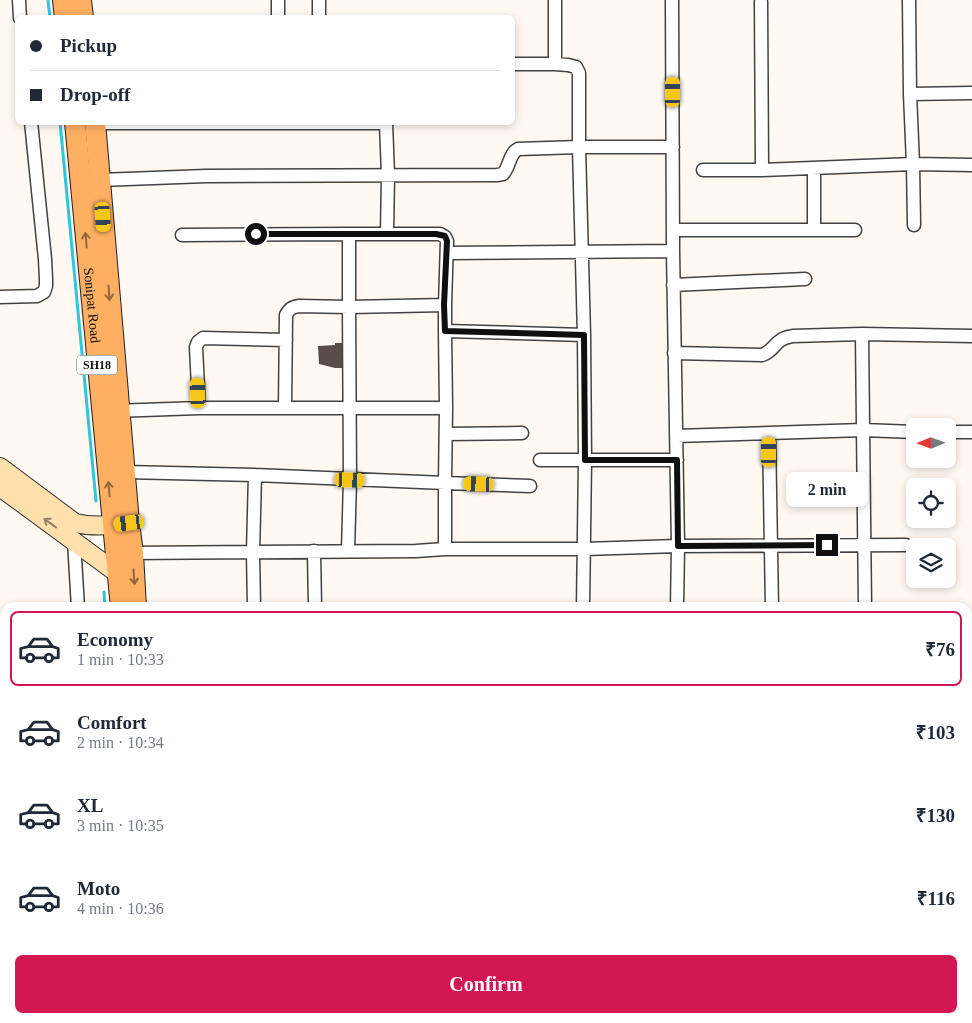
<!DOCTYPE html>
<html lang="en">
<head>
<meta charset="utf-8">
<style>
	:root { --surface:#fff; --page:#f2f2f3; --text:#1f2937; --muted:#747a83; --line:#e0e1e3; --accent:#d01751 }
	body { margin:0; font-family:Georgia,serif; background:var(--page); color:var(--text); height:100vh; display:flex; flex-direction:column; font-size:19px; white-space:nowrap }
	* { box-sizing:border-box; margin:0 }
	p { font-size:16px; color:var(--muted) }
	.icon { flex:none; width:28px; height:28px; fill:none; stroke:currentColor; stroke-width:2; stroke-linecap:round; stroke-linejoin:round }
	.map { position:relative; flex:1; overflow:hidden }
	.sheet { position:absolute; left:0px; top:602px; width:972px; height:421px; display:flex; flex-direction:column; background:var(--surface); border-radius:15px 15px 0 0; box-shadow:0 2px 8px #0003 }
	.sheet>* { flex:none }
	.top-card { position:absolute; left:15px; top:15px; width:500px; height:110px; border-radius:8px; box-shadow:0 2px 8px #0003; display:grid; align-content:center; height:110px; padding:0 15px; background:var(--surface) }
	.needle { width:32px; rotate:269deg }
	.tools { position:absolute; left:906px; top:418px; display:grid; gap:10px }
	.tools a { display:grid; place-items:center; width:50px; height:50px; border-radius:8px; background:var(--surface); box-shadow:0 2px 8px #0003; font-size:25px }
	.end { position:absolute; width:22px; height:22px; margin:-11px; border:6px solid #0f0f0f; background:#fff; box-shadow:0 0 0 2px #fff }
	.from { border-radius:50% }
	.bubble { position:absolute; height:35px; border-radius:8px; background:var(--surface); box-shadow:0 2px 8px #0003; font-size:16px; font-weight:600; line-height:35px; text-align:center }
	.car { position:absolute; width:15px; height:30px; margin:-15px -8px; border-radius:6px; box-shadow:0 0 4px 1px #0007; background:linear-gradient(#f5c518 24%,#345 0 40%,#f5c518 0 76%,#345 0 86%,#f5c518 0) }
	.top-card b { display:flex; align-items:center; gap:18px; height:48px; font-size:19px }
	.top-card b+b { border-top:1px solid var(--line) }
	.top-card i { width:12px; height:12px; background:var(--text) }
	ul { padding:9px 0 0; list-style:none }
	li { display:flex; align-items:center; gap:15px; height:75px; margin:0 10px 8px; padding:0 5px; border:2px solid transparent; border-radius:8px }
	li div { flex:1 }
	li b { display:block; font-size:19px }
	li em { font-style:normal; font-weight:600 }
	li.current { border-color:var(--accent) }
	li>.icon { width:45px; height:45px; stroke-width:1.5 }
	.cta { display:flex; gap:10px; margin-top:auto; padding:10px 15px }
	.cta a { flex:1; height:58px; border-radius:8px; background:var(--accent); color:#fff; font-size:20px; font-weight:600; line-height:58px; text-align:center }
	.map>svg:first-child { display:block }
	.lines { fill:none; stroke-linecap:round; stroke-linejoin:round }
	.stream { stroke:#2fc5dc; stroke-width:3 }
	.building { fill:#5a4c4a }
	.street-casing { stroke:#424242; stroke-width:15 }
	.secondary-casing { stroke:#313131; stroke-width:20 }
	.primary-casing { stroke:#202020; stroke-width:22 }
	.street { stroke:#fff; stroke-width:12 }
	.secondary { stroke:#ffe0ad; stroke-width:18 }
	.primary { stroke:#ffaf62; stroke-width:20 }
	.oneway { stroke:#93673d }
	.oneway2 { stroke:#938266 }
	.route { stroke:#0f0f0f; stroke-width:6 }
	.labels { text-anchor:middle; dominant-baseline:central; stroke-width:5; stroke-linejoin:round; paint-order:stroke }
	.shield { fill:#fff; stroke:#575757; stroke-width:1 }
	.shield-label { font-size:12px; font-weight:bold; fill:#0f0f0f }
	.street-label { font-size:14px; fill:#0f0f0f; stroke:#fff }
</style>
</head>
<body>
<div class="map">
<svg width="972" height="1023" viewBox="0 0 972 1023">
	<rect width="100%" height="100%" fill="#fff9f2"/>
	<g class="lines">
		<path class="stream" d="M48 0 50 18
			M60 122 96 501
			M104 592 105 608
			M143 1019V1023"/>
	</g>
	<path class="building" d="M335 343H347V368H335L319 364 318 346 335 345Z"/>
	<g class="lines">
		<defs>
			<path id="street" d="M19 0 20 18
				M278 0V18
				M672 0 673 251
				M761 2 762 170
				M319 18V0
				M512 64H555V0
				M555 64 568 65 576 67 579 73V147L584 335
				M910 94 972 93
				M95 123H386L388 175 387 234
				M814 168V230
				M703 170H762L913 164 910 94 909 0
				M100 180 206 176 497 175 503 174C510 166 509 154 518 149L579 147H673
				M914 225 913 164 972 165
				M673 230H855
				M182 235 349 234H440L445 237 447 241 445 305
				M447 253 673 251 678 546 677 608
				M673 285 805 279
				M0 297 37 296 44 292 46 286V279L45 259 31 122
				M862 334 865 608
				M674 353 762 355C773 351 773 345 781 340 785 337 789 337 793 336L862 334 972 336
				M199 408 196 347 198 342 203 338 286 340
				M285 408 286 315C289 309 292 307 299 306L349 307V234
				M114 411 199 408H446
				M948 432H972
				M446 434 522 433
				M676 436 769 433
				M540 460H677
				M125 472 255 475 445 483 446 408 445 331 584 335 585 460 583 608
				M74 541 78 608
				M445 549V483L530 486
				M314 551 315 608
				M348 551 350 480 349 307 445 305V331
				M128 553 416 551 445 549H584L678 546 906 545
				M254 608 253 552 255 475
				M772 608 769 433 863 430 915 432
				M0 777H5
				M0 864H5
				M0 914H5
				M968 928H972
				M0 995H5
				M37 1019V1023
				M514 1019V1023
				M585 1019V1023
				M692 1019V1023
				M179 1023 267 1019
				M448 1023V1019"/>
			<path id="secondary" d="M0 467 75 523C92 527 109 526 126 523
				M0 487 117 573
				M968 688 972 676
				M968 725 972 713
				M843 1023 844 1019
				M857 1023 858 1019"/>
			<g id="primary">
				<path d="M63 0 65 18"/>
				<path d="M81 0 83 18"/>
				<path id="s1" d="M75 122 121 608"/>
				<path d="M95 122 129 523 133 553 136 608"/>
				<path d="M159 1019V1023"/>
				<path d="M177 1019V1023"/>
			</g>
		</defs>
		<use href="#street" class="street-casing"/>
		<use href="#secondary" class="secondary-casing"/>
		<use href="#primary" class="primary-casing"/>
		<use href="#street" class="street"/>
		<use href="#secondary" class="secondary"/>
		<use href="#primary" class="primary"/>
	</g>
	<defs><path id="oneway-shaft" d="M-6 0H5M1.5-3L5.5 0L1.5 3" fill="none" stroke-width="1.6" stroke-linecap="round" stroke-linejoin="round" transform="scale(1.25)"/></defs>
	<g class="oneway">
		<use href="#oneway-shaft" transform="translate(86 240) rotate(-95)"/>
		<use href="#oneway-shaft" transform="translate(109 293) rotate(86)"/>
		<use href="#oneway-shaft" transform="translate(109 489) rotate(-95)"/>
		<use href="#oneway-shaft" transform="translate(134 577) rotate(86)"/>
	</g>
	<use class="oneway2" href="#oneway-shaft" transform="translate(50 523) rotate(-144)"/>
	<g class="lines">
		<path class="route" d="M256 234H436L445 236 447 241 444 305 445 331 584 335 585 460H677L678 546 827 545"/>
	</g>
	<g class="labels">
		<rect class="shield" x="77" y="355.5" width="40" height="19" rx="4"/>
		<g class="shield-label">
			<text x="97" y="365">SH18</text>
		</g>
		<g class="street-label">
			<text stroke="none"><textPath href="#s1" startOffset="184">Sonipat Road</textPath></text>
		</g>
	</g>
</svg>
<div class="tools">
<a><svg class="needle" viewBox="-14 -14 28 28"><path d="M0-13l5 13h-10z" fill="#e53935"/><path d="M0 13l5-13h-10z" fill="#747a83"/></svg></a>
<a><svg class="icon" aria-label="locate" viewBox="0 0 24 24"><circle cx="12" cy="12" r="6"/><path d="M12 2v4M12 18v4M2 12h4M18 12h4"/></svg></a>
<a><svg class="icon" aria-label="layers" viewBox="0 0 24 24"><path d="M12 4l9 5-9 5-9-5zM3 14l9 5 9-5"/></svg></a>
</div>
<i class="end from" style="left:256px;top:234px"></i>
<i class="end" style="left:827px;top:545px"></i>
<div class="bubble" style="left:786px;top:472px;width:82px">2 min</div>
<i class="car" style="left:673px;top:92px;rotate:0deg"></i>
<i class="car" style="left:103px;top:217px;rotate:176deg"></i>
<i class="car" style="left:198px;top:393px;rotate:357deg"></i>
<i class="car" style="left:769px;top:452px;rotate:0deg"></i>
<i class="car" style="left:350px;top:480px;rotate:92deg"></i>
<i class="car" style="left:479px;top:484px;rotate:272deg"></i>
<i class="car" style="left:129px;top:523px;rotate:263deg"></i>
<div class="top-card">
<b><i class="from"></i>Pickup</b>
<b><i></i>Drop-off</b>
</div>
<section class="sheet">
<ul>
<li class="current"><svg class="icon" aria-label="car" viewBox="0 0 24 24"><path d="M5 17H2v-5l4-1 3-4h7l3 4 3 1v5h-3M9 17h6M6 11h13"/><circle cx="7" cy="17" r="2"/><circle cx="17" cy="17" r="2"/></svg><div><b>Economy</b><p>1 min · 10:33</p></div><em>₹76</em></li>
<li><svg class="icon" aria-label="car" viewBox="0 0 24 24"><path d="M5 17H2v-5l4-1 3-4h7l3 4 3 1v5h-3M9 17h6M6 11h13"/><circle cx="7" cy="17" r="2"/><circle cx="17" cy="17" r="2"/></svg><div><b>Comfort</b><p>2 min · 10:34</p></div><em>₹103</em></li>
<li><svg class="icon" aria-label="car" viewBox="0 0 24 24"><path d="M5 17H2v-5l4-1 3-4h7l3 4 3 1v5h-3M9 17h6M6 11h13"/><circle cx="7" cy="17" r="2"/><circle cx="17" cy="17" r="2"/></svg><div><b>XL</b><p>3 min · 10:35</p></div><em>₹130</em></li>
<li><svg class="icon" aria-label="car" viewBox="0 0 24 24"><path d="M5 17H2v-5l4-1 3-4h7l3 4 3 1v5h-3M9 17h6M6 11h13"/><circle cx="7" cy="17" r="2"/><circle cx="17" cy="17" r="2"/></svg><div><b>Moto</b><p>4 min · 10:36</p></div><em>₹116</em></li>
</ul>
<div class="cta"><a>Confirm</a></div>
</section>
</div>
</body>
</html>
